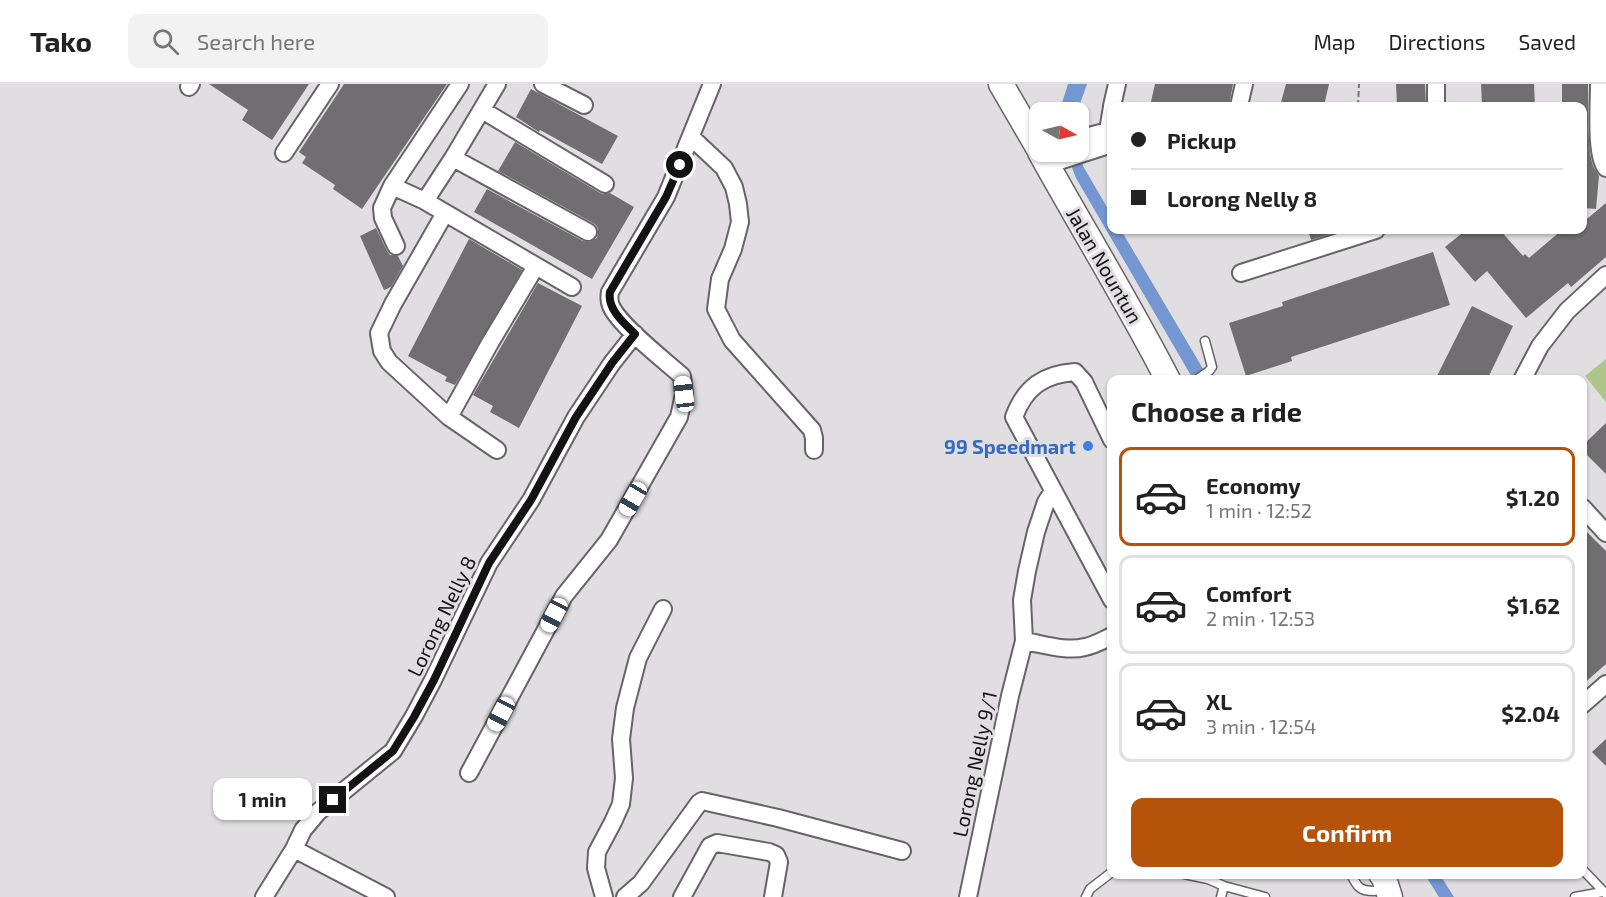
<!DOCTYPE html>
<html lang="en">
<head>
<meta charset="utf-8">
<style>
	:root { --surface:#fff; --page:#f2f2f2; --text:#222; --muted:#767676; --line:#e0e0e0; --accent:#b45309 }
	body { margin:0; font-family:"Exo 2",sans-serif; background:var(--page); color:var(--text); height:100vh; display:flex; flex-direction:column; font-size:22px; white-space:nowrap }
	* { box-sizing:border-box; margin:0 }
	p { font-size:20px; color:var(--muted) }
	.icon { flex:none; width:33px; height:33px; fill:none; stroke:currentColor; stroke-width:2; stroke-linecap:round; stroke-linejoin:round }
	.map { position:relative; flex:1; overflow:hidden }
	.side { position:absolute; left:1107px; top:291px; width:480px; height:504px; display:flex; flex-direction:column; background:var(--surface); border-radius:12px; box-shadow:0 2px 4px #0004 }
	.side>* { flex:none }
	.guide { position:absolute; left:1107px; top:18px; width:480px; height:132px; border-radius:12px; box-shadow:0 2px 4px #0004; display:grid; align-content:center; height:132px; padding:0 24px; background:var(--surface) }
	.needle { width:39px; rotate:98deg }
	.controls { position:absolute; left:1029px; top:18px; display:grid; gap:12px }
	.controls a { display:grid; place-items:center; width:60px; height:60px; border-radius:12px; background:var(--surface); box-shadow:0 2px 4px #0004; font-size:30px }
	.end { position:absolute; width:27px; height:27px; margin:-14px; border:8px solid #141314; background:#fff; box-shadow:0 0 0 3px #fff }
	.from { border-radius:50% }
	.bubble { position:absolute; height:42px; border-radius:12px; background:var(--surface); box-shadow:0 2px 4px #0004; font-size:20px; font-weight:700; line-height:42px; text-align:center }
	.car { position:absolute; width:18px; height:36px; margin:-18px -9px; border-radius:8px; box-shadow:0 0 4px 2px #0007; background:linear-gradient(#fff 24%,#345 0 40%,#fff 0 76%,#345 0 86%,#fff 0) }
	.guide b { display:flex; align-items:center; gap:21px; height:57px; font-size:22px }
	.guide b+b { border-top:2px solid var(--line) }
	.guide i { width:15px; height:15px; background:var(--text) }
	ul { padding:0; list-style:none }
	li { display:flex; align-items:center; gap:18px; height:99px; margin:0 12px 9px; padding:0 12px; border:3px solid var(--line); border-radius:12px }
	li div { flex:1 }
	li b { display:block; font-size:22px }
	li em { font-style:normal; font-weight:700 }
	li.selected { border-color:var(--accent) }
	li>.icon { width:54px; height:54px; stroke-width:1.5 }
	h2 { padding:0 24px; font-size:27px; line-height:72px }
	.primary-button { display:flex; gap:12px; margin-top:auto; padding:12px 24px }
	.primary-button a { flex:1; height:69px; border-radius:12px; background:var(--accent); color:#fff; font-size:24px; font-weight:700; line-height:69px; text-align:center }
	header { display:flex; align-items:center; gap:36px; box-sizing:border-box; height:84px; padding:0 30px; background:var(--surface); border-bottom:2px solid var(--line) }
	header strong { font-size:28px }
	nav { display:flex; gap:33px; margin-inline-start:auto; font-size:21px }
	.search { width:420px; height:54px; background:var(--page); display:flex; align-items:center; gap:15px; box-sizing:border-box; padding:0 21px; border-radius:12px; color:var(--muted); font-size:22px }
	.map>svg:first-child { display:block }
	.green { fill:#b0c588 }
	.water { fill:#7496d1 }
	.building { fill:#706e70 }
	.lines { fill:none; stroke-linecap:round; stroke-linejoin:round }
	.lane-casing { stroke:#666466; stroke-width:11 }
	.street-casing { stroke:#666466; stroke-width:20 }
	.secondary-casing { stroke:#666466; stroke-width:27 }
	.path { stroke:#767577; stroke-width:2; stroke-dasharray:6 3; stroke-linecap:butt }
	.lane { stroke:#fff; stroke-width:8 }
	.street { stroke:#fff; stroke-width:16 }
	.secondary { stroke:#fff; stroke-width:24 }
	.route { stroke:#141314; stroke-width:8 }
	.shop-dot { fill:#3f7fe0; stroke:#e0dee1; stroke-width:2 }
	.labels { text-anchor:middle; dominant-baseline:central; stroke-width:6; stroke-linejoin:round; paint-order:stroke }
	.street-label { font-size:20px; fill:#141314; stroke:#e0dee1 }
	.shop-label { font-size:20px; font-weight:bold; fill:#366cbe; stroke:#e0dee1; text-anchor:end }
</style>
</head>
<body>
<header>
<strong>Tako</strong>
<div class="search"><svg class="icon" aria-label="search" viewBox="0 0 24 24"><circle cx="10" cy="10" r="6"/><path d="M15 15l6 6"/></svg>Search here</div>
<nav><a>Map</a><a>Directions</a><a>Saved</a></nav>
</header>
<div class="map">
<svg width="1606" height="813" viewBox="0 0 1606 813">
	<rect width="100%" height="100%" fill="#e0dee1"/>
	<path class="green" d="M1606 275V318L1585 292Z"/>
	<path class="water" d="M1068 0H1087L1077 28H1059Z
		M1079 61 1083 82 1111 130 1112 146H1121L1209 295H1193L1076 94 1066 68H1078Z
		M1425 791H1440L1454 813H1439Z"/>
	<path class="building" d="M209 0H309L272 56 242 36 248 26Z
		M344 0H447L362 125 333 105 335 101 302 79 306 73 299 68Z
		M1155 0H1233L1229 22H1150Z
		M1286 0H1329L1324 22H1280Z
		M1396 0H1425L1426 22H1397Z
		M1481 0H1534L1535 22H1482Z
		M1562 0H1588V44L1590 70 1593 82 1599 92 1596 125 1582 124V22H1562Z
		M531 5 618 52 602 80 540 46 539 48 516 33Z
		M515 58 600 109 604 110 610 109 634 123 592 195 474 128 487 105 583 157 589 158 597 154 598 147 597 142 593 139 498 87Z
		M1606 119V173L1571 203 1568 199 1526 234 1487 187 1475 198 1445 163 1466 146H1500L1523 172 1525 170 1529 174 1562 146H1582V139Z
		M376 144 387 167 390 171 398 172 403 182 391 203 384 206 360 152Z
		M1308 146H1343L1311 156Z
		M469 155 522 186 455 301 445 297 447 293 408 272Z
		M1433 168 1450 221 1291 273 1292 277 1246 292 1229 239 1283 222 1282 218Z
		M538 199 582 222 519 344 490 328 493 322 473 311Z
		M1472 222 1513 242 1487 296H1435Z
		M1606 339V390L1582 366V362Z
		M1582 443 1606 467V580L1582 601Z
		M1606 655V682L1592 668Z"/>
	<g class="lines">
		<defs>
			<path id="lane" d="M1196 296 1209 287 1212 283 1205 257
				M1582 785 1606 810
				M1184 790 1208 795 1224 802 1265 813
				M1351 790C1357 803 1360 807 1374 807
				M1086 813 1090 805 1112 788
				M1221 813 1224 802
				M1575 813 1603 808"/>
			<path id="street" d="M543 0 584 21
				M1599 0C1599 18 1595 72 1606 84
				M189 3 191 0
				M1112 22 1117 0
				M1239 22 1244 0
				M1436 22V0
				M482 26 605 100
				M691 53 724 84 734 103 738 120 740 138 733 165 720 195 716 225 732 256 812 346 814 354V366
				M1078 55 1108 47 1112 49
				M1110 60 1108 47 1112 23
				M284 69 330 0
				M453 74 588 148
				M1047 81 1112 60
				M392 102 425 117 572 203
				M425 117 453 74 497 0
				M445 129 393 220 379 249 382 267 389 278 449 333 497 366
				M396 162 383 134 382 124 392 102 460 0
				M1241 189 1376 146
				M1522 296 1540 262 1567 227 1606 191
				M449 333 490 259 536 182
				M1112 356 1084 298 1075 288C1044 290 1025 303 1014 333L1112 516
				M1582 423 1606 449
				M1024 557C1043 560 1066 568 1085 563 1095 561 1103 556 1112 552
				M1582 621 1606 600
				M469 689 564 512 609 456 679 333 684 310 682 292C665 277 619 241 611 222 609 217 609 213 610 208L666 113 712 0
				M294 765 386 813
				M264 813 294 765 303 746 318 728 393 667 414 632 433 596 489 479 531 416 576 333 612 279 635 250
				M604 813 596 784 597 768 613 738 621 720 624 694 621 655 625 624 638 574 663 525
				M625 813 641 799 699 719 702 717 778 734 902 767
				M682 813 710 762 717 759 769 768 776 771 779 778 773 813
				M968 813 1010 612 1024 557 1022 516 1027 487 1036 448 1046 418 1053 407"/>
			<path id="secondary" d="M1001 0 1040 67
				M1040 68C1082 144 1128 218 1168 296
				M1381 790 1384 794 1390 813"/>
		</defs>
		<use href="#lane" class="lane-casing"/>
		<use href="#street" class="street-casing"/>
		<use href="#secondary" class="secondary-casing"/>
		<path class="path" d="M1358 22 1359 0"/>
		<use href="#lane" class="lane"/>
		<use href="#street" class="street"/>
		<use href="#secondary" class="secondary"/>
	</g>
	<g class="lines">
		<path class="route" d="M333 716 393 667 414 633 434 596 489 479 531 416 576 333 612 279 635 250C624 239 607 225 610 208L666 113 680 81"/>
	</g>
	<circle class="shop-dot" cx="1088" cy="362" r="6"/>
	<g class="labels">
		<g class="street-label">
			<text transform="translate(1105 181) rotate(60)">Jalan Nountun</text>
			<text transform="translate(441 532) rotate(-64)">Lorong Nelly 8</text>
			<text transform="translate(974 680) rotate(-78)">Lorong Nelly 9/1</text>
		</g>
		<g class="shop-label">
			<text x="1076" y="362">99 Speedmart</text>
		</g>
	</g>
</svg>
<div class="controls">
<a><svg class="needle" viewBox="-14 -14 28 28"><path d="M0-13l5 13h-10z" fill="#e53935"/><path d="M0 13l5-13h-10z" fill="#767676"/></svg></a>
</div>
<i class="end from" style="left:680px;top:81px"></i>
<i class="end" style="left:333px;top:716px"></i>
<div class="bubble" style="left:213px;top:694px;width:99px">1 min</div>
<i class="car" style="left:684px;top:310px;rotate:353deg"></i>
<i class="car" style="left:633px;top:415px;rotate:210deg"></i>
<i class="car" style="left:554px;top:531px;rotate:208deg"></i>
<i class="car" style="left:501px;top:630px;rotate:208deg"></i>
<div class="guide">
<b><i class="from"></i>Pickup</b>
<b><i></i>Lorong Nelly 8</b>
</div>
<section class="side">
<h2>Choose a ride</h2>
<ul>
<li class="selected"><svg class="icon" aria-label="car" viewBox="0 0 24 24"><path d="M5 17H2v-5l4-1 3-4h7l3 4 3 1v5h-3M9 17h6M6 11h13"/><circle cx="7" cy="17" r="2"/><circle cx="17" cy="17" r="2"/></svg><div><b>Economy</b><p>1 min · 12:52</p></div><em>$1.20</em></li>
<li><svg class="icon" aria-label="car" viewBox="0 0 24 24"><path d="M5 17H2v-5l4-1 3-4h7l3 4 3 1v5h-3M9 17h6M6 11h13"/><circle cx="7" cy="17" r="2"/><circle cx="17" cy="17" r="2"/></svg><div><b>Comfort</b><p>2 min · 12:53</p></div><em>$1.62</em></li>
<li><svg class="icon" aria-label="car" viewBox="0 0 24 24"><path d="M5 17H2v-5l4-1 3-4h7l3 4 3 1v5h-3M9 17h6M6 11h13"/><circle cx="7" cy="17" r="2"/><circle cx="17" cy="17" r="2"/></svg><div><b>XL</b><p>3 min · 12:54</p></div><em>$2.04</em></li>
</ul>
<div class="primary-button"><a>Confirm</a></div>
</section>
</div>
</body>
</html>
